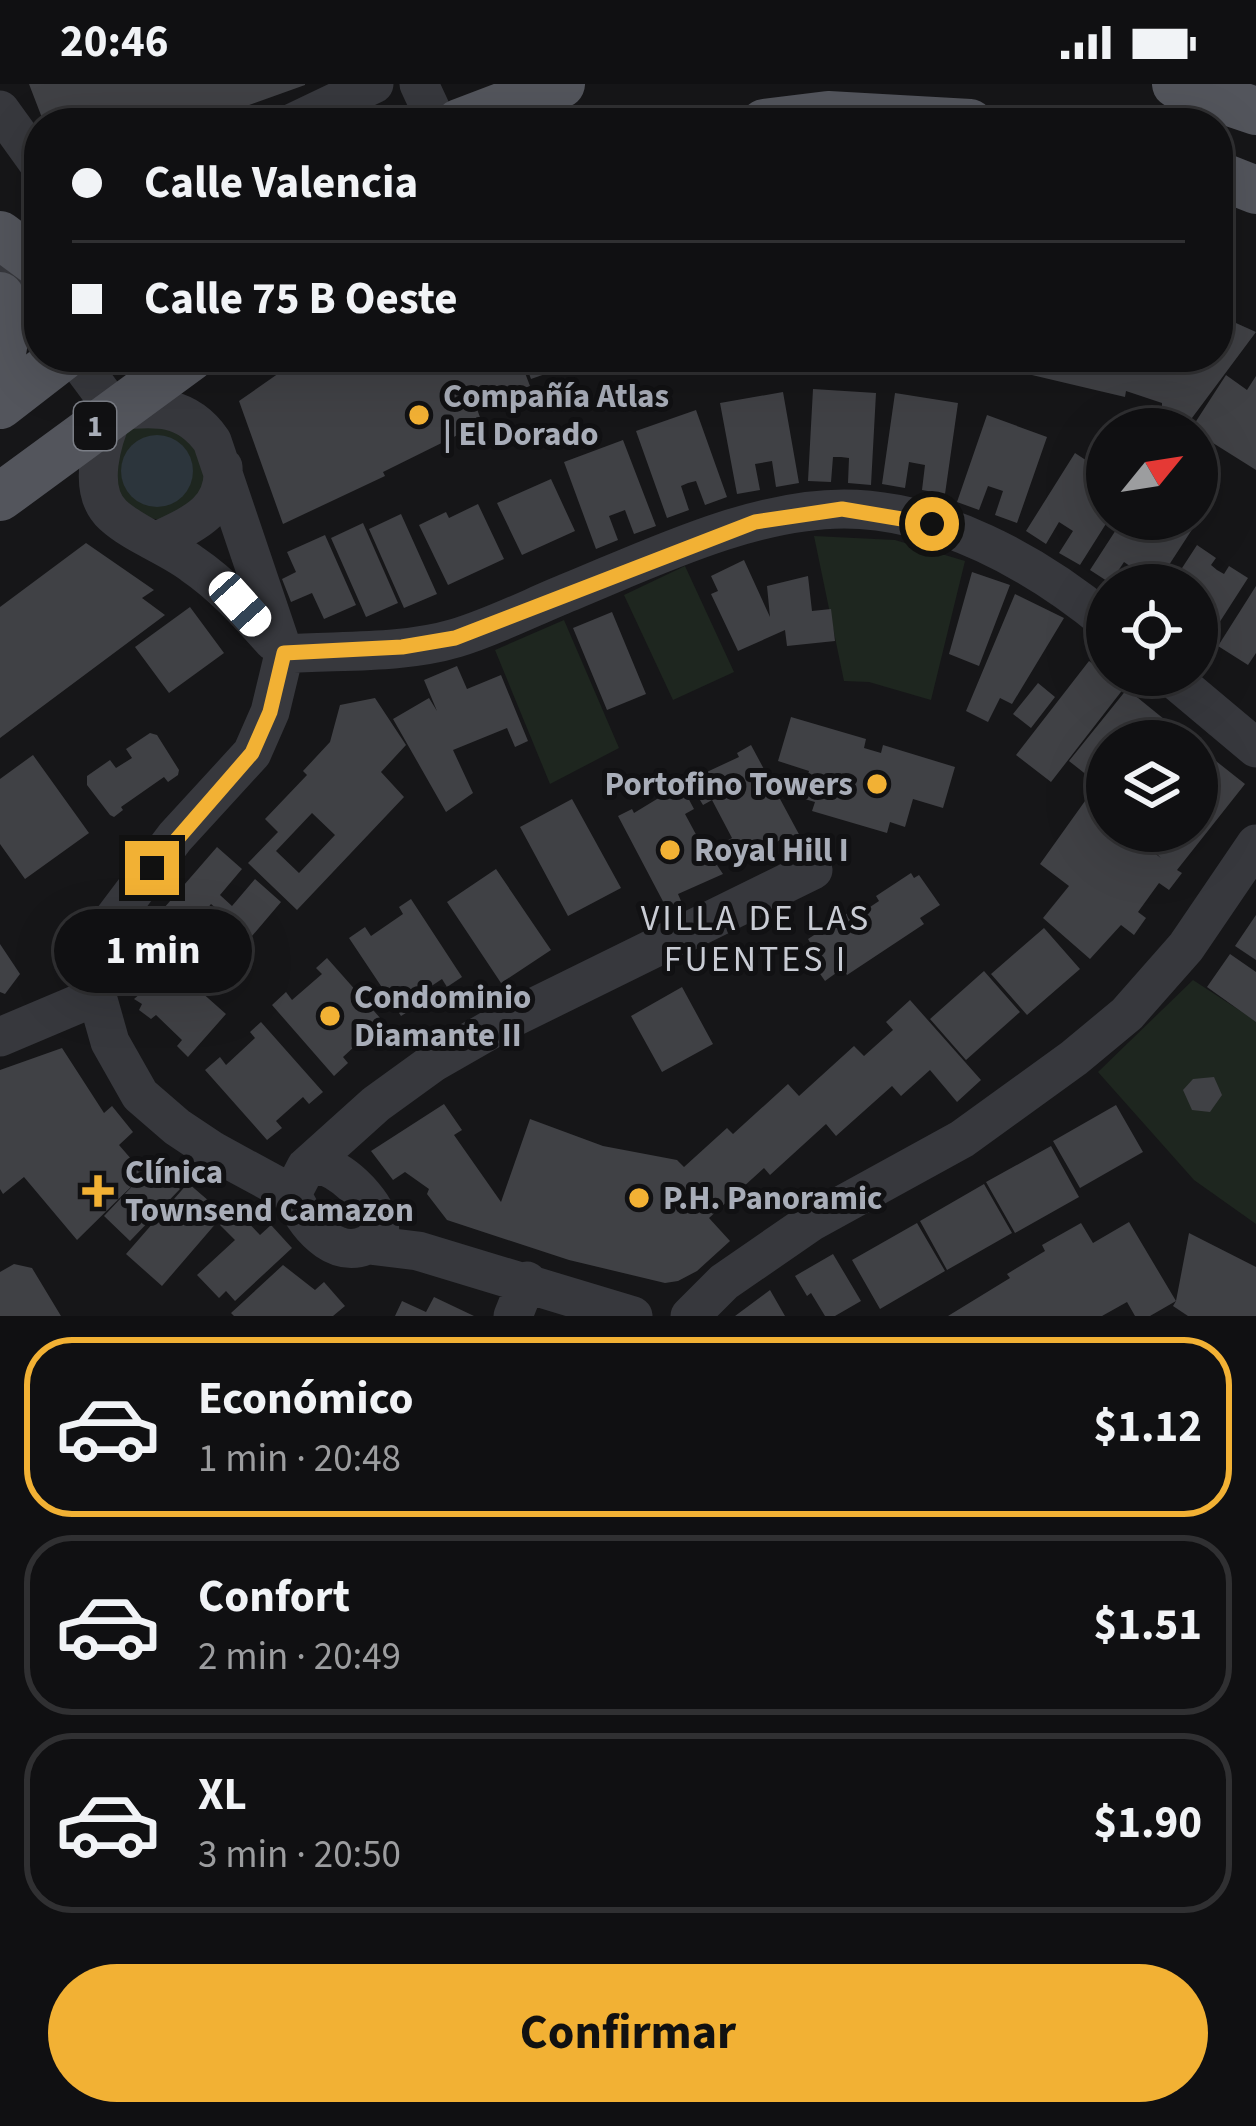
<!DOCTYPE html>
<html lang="es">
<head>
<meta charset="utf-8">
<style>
	:root { --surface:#101012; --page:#1e1e20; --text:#f1f3f6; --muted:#9c9d9f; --line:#303032; --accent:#f2b134 }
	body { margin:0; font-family:"Source Sans 3",sans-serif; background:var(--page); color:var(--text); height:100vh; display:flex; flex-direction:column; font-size:45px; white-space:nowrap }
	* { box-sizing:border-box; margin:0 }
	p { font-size:39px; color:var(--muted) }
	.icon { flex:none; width:66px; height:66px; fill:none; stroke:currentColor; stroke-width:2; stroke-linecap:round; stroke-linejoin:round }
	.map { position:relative; height:1232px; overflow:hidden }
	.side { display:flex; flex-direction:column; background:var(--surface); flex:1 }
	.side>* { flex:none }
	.guide { position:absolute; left:24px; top:24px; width:1209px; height:264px; border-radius:48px; box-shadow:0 12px 48px #0002,0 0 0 3px var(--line); display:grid; align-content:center; height:264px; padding:0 48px; background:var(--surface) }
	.needle { width:78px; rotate:60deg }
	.controls { position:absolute; left:1086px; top:324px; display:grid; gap:24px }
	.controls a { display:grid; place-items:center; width:132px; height:132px; border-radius:50%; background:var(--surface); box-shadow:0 12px 48px #0002,0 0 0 3px var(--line); font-size:60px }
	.end { position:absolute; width:54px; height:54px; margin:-27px; border:15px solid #f2b134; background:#111; box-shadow:0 0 0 6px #111 }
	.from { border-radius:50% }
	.bubble { position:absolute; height:84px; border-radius:42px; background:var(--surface); box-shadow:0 12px 48px #0002,0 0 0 3px var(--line); font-size:39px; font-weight:700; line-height:84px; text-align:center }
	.car { position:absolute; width:36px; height:72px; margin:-36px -18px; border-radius:15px; box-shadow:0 0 9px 3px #0007; background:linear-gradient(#fff 24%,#345 0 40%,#fff 0 76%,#345 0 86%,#fff 0) }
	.guide b { display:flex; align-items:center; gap:42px; height:114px; font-size:45px }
	.guide b+b { border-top:3px solid var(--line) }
	.guide i { width:30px; height:30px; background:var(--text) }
	ul { padding:21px 0 0; list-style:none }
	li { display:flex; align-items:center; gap:36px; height:180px; margin:0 24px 18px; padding:0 24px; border:6px solid var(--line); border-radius:48px }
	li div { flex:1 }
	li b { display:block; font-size:45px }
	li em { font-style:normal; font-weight:700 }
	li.on { border-color:var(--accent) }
	li>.icon { width:108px; height:108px; stroke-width:1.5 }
	.action { display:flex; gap:24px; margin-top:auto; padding:24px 48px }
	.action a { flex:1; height:138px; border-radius:72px; background:var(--accent); color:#111; font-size:48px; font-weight:700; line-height:138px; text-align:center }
	.status { display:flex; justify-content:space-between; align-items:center; height:84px; padding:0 60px; background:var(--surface); direction:ltr }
	.status svg { height:33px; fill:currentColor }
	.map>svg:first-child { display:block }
	.green { fill:#1e261f }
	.water { fill:#2c353c }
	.building { fill:#404145; fill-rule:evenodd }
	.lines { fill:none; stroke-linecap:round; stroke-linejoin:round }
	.minor { stroke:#37383d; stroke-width:39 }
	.major { stroke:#53555c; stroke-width:48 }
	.route { stroke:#f2b134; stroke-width:15 }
	.poi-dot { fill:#f2b134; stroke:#111113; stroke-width:4.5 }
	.labels { text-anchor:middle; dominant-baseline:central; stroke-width:10; stroke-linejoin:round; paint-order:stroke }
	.shield { fill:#111113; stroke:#7b7e86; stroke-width:3 }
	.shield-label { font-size:30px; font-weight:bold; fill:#a8adb8 }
	.poi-label { font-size:33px; font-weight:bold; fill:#a8adb8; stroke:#111113; text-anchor:start }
	.neighbourhood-label { font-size:36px; letter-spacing:3px; fill:#c9ccd4; stroke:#111113 }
</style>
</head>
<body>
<div class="status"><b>20:46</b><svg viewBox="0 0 49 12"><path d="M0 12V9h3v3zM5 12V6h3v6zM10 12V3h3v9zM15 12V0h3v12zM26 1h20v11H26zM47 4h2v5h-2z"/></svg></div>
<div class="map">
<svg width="1256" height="1232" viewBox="0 0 1256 1232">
	<rect width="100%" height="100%" fill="#161618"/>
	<path class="green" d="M141 340H172L206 373 204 406C166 437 168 446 122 421L110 376 126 349Z
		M814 452 895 456 965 477 931 616 869 598 844 597Z
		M685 482 734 588 673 616 624 511Z
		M564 536 619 664 550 700 495 566Z
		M1193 896 1256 937V1140L1194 1096 1098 988Z"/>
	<path class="water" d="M121 387a36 36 0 1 1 72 0a36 36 0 1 1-72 0Z"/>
	<path class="building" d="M29 0H305V1L241 24 245 39H44Z
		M1218 231 1256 248 1186 342 1162 333V319L1126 307 1125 313 1015 287 1018 273H1218Z
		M302 273H334L340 287 371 273H519L530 302 476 322 482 339 383 388 385 392 283 440 239 317Z
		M533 273H617V274L574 289 571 281 531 295 524 276Z
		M1226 291 1247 306 1256 292V386L1197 349V345H1191Z
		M813 305 876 309 871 401 848 399 849 374 841 373H833L831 398 808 397Z
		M783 308 799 399 776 403 772 377 755 380 760 406 737 410 720 319Z
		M895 309 958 319 945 410 922 406 925 381 909 378 905 404 882 400Z
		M696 326 727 413 705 421 696 397 688 399 681 402 689 426 667 434 636 347Z
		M987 331 1047 353 1017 439 995 431 1003 407 988 402 979 426 957 418Z
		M623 356 656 442 634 450 625 426 609 432 618 456 596 465 564 378Z
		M1075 369 1107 390 1109 435 1080 481 1059 469 1073 447 1059 438 1046 460 1026 447Z
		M551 395 575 447 522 471 497 419Z
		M478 420 504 475 448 501 419 441 446 428 449 434Z
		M401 430 437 510 404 524 369 445Z
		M1123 435H1179L1193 444 1156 501H1128L1137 487 1124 478 1110 499 1090 486Z
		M363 439 398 519 366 533 331 454Z
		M325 451 356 521 324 535 312 509 291 518 282 495 296 488 287 468Z
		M86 459 154 506 142 514 165 531 0 654V523Z
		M1197 461 1216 474 1211 481 1217 486 1224 490 1229 482 1248 494 1212 550 1197 540V501H1171Z
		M744 476 770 533 767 502 808 492 812 527 831 525 835 557 787 562 785 546 738 567 711 510 718 507 711 492Z
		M972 488 1010 501 979 582 949 570Z
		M1256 502V569L1248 581 1218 562Z
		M1015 510 1064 534 1012 620 1000 614 988 638 966 627Z
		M190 523 224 569 169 609 135 563Z
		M612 528 646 610 607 626 573 544Z
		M1089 577 1124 604 1051 698 1016 671Z
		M457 582 467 605 501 591 528 657 515 663 507 644 453 666 473 709 446 728 393 635 429 614 437 627 424 596Z
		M1038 599 1055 613 1031 644 1013 630Z
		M1127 605 1191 657H1107V707L1069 677Z
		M375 614 406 661 381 688 404 713 297 826 248 779 278 748 265 735 307 691 303 687 330 658 340 621ZM312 729 335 751 299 789 276 767Z
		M791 633 866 655 864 664 881 669 883 661 955 683 943 724 913 715 905 743 890 738 887 749 812 727 815 718 801 714 809 687 778 677Z
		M150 649 157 651 179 686 178 691 168 698 164 693 121 723 123 726 114 733 110 731 87 701V692L110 676 116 684 132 674 126 665Z
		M751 661 801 754 786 761 783 754 741 781 736 770 730 773 723 759 732 754 712 716 703 721 694 706 701 703 696 693 739 673 737 669Z
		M1197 662 1245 700 1177 786 1182 789 1169 806 1159 799 1138 828 1146 834 1134 851 1121 841 1090 875 1043 834 1069 802 1040 780 1085 717 1107 733V747H1125L1161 774 1151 764 1161 751 1156 747H1197Z
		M33 671 89 749 25 795 0 760V695Z
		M675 704 681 714 686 710 694 725 685 730 706 769 715 764 722 777 717 781 723 790 678 810 681 817 667 825 618 732 632 725 634 729Z
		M572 715 621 804 568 832 520 743Z
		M217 763 242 785 220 811 232 822 255 795 281 818 229 879 203 856 224 831 211 820 190 846 164 824Z
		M496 785 551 866 501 899 447 818Z
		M911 789 914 794 919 791 940 821 920 834 924 840 847 891 843 884 825 897 803 865 811 860 808 855 851 827 855 833 879 817 876 812Z
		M411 815 462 893 447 903 442 895 412 915 417 922 401 932 349 854 365 843 371 852 403 830 399 823Z
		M1256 831V876L1235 862Z
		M1044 844 1080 885 1027 931 991 890Z
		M0 860 20 890 5 910 0 908Z
		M168 861 209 896 200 907 226 930 188 973 177 962 182 956 156 931 151 935 139 926 142 920 134 915 148 903 163 876 159 873Z
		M1230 870 1256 888V938L1207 903Z
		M327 874 389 944 375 956 369 949 343 973 348 979 334 992 272 921 286 908 292 916 322 890 316 884Z
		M984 887 1020 928 966 976 930 935Z
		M682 903 713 960 662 988 631 932Z
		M910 916 981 996 957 1018 930 986 901 1012 892 1002 836 1052 826 1040 770 1091 764 1084 709 1134 730 1157 697 1187 678 1197 665 1199 569 1176 447 1136 427 1110 429 1105 405 1088 393 1096 371 1067 444 1020 462 1046 454 1051 501 1118 530 1035 603 1062 677 1076 684 1083 727 1044 733 1050 788 1000 799 1012 854 962 864 972 893 946 886 938Z
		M261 938 323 1008 309 1020 303 1013 276 1037 282 1044 267 1056 205 986 220 973 226 981 255 954 250 948Z
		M62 964 104 1029 112 1022 133 1048 119 1061 145 1091 155 1081 180 1105 130 1157 104 1132 140 1094 77 1156 24 1093 3 1110 0 1105V986Z
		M1214 993 1222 1011 1210 1028 1192 1026 1183 1006 1193 995Z
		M1116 1021 1143 1068 1080 1104 1053 1057Z
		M1051 1062 1079 1113 1015 1149 986 1098Z
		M188 1099 224 1130 162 1202 126 1170Z
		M984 1100 1012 1149 947 1186 920 1137Z
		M236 1126 260 1151 271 1141 292 1164 235 1217 226 1207 219 1214 197 1191 235 1156 220 1141Z
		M1129 1138 1176 1217 1189 1149 1256 1183V1232H1188L1173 1222 1176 1217 1150 1232H1135L1127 1218 1102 1232H948L1010 1194 1007 1190 1045 1167 1042 1161 1081 1139 1093 1159Z
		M917 1139 945 1187 880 1225 852 1176Z
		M833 1170 861 1217 835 1232H825L811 1209 807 1212 795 1192Z
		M14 1180 32 1184 61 1232H0V1188Z
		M283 1181 315 1206 324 1198 345 1222 333 1232H234L231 1229Z
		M770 1206 785 1232H735Z
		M434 1213 474 1232H395L402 1217 426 1228Z"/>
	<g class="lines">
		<path class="minor" d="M419 0 437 39
			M0 26 39 80
			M292 39 374 0
			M0 167 39 221
			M75 273 115 327
			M115 327C156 322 187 321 212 357L284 570
			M115 327C102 355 86 406 113 431 135 451 168 462 192 480 223 501 248 529 273 557
			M157 457C193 440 226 427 223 383
			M284 570C340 566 402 570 456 554 496 542 536 521 574 506 656 472 754 425 844 425 939 425 1036 479 1107 538
			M284 570 270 628 252 669 175 753 105 846 97 912 110 958 140 1011 177 1043 213 1067 292 1110
			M1169 591 1256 664
			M0 953 97 912
			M325 1082C349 1092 385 1126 379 1153 341 1185 307 1144 292 1110L306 1083Z
			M306 1083 376 1020 434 978 502 939 813 786
			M369 1161 418 1167 633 1232
			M513 1232 527 1197
			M690 1232 724 1198 811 1138 962 1055 1074 974 1127 930 1186 863 1256 760"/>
		<path class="major" d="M1176 0 1256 27
			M459 39 561 0
			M764 39 828 31 970 39
			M1218 91 1256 106
			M0 151 39 180
			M0 212 6 244 0 282
			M0 321 62 273
			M0 413 191 273"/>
	</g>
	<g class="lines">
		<path class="route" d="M152 784 252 669 270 628 284 569 402 563 455 554 755 438 842 425 932 440"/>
	</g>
	<g class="poi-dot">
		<circle cx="419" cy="331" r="12"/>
		<circle cx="877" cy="700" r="12"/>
		<circle cx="670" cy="766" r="12"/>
		<circle cx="330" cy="932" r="12"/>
		<path d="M92 1089h12v12h12v12h-12v12h-12v-12h-12v-12h12z"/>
		<circle cx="639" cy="1114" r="12"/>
	</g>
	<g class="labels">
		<rect class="shield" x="74" y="318" width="42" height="48" rx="9"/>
		<g class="shield-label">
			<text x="95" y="342">1</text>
		</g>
		<g class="poi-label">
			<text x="443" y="312">Compañía Atlas<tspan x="443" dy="38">| El Dorado</tspan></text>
			<text x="853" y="700" text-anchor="end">Portofino Towers</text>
			<text x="694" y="766">Royal Hill I</text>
			<text x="354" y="913">Condominio<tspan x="354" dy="38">Diamante II</tspan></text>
			<text x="125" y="1088">Clínica<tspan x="125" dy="38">Townsend Camazon</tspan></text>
			<text x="663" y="1114">P.H. Panoramic</text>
		</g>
		<g class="neighbourhood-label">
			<text x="756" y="834">VILLA DE LAS<tspan x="756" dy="41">FUENTES I</tspan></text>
		</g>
	</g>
</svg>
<div class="controls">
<a><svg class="needle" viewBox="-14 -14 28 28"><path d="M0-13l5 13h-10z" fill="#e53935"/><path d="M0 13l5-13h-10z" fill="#9c9d9f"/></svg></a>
<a><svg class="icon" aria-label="locate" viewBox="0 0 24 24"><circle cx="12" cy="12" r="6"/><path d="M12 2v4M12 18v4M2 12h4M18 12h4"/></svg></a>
<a><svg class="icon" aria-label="layers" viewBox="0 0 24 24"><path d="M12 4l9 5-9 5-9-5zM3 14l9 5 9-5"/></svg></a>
</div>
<i class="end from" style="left:932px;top:440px"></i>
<i class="end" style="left:152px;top:784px"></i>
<div class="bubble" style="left:54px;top:825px;width:198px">1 min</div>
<i class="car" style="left:240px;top:520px;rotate:138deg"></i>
<div class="guide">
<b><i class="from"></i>Calle Valencia</b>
<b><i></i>Calle 75 B Oeste</b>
</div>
</div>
<section class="side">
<ul>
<li class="on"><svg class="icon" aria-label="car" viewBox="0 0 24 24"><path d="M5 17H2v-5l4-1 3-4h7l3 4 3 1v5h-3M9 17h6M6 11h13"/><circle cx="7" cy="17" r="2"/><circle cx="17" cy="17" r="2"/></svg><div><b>Económico</b><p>1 min · 20:48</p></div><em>$1.12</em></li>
<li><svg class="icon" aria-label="car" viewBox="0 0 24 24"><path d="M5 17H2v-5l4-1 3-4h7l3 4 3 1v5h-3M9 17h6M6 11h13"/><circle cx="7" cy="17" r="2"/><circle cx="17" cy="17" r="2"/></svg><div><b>Confort</b><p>2 min · 20:49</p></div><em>$1.51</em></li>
<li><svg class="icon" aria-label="car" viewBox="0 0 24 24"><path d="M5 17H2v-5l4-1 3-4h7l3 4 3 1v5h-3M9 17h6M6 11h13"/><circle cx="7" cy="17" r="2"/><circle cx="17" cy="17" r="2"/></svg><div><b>XL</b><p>3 min · 20:50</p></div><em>$1.90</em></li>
</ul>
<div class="action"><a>Confirmar</a></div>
</section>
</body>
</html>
